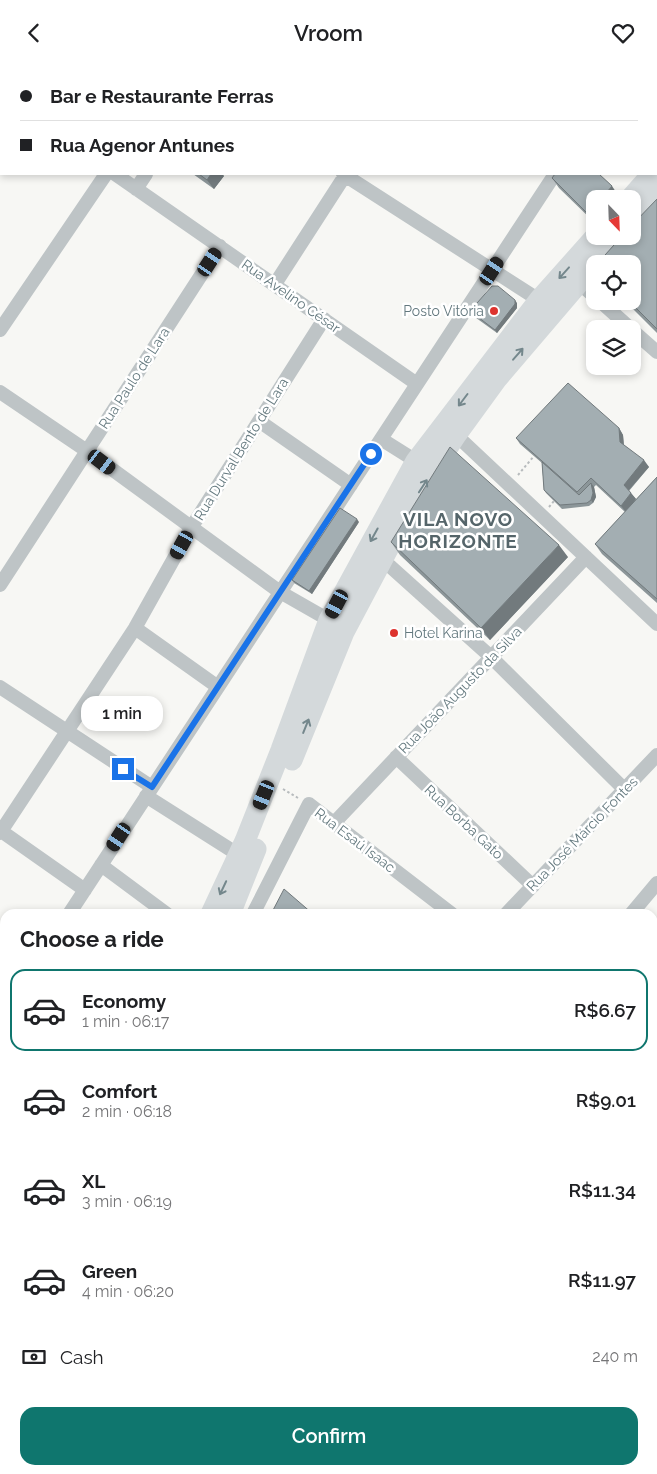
<!DOCTYPE html>
<html lang="en">
<head>
<meta charset="utf-8">
<style>
	:root { --surface:#fff; --page:#f2f2f2; --text:#202124; --muted:#757577; --line:#e0e0e0; --accent:#0f766e }
	body { margin:0; font-family:Raleway,sans-serif; background:var(--page); color:var(--text); height:100vh; display:flex; flex-direction:column; font-size:19px; white-space:nowrap }
	* { box-sizing:border-box; margin:0 }
	p { font-size:16px; color:var(--muted) }
	.icon { flex:none; width:28px; height:28px; fill:none; stroke:currentColor; stroke-width:2; stroke-linecap:round; stroke-linejoin:round }
	.map { position:relative; flex:1; overflow:hidden }
	.sheet { position:absolute; left:0px; top:844px; width:658px; height:566px; display:flex; flex-direction:column; background:var(--surface); border-radius:15px 15px 0 0; box-shadow:0 2px 8px #0003 }
	.sheet>* { flex:none }
	.banner { position:absolute; left:0px; top:0px; width:658px; height:110px; box-shadow:0 2px 8px #0003; display:grid; align-content:center; height:110px; padding:0 20px; background:var(--surface) }
	.needle { width:32px; rotate:157deg }
	.controls { position:absolute; left:586px; top:125px; display:grid; gap:10px }
	.controls a { display:grid; place-items:center; width:55px; height:55px; border-radius:10px; background:var(--surface); box-shadow:0 2px 8px #0003; font-size:25px }
	.end { position:absolute; width:22px; height:22px; margin:-11px; border:6px solid #1a73e8; background:#fff; box-shadow:0 0 0 2px #fff }
	.from { border-radius:50% }
	.bubble { position:absolute; height:35px; border-radius:15px; background:var(--surface); box-shadow:0 2px 8px #0003; font-size:16px; font-weight:600; line-height:35px; text-align:center }
	.car { position:absolute; width:15px; height:30px; margin:-15px -8px; border-radius:6px; box-shadow:0 0 4px 1px #0007; background:linear-gradient(#222 24%,#8ab4d8 0 40%,#222 0 76%,#8ab4d8 0 86%,#222 0) }
	.banner b { display:flex; align-items:center; gap:18px; height:48px; font-size:19px }
	.banner b+b { border-top:1px solid var(--line) }
	.banner i { width:12px; height:12px; background:var(--text) }
	ul { padding:0; list-style:none }
	li { display:flex; align-items:center; gap:15px; height:82px; margin:0 10px 8px; padding:0 10px; border:2px solid transparent; border-radius:15px }
	li div { flex:1 }
	li b { display:block; font-size:19px }
	li em { font-style:normal; font-weight:600 }
	li.selected { border-color:var(--accent) }
	li>.icon { width:45px; height:45px; stroke-width:1.5 }
	h2 { padding:0 20px; font-size:22px; line-height:60px }
	.pay { display:flex; align-items:center; gap:12px; height:55px; padding:0 20px; font-size:19px }
	.pay p { margin-inline-start:auto }
	.action { display:flex; gap:10px; margin-top:auto; padding:10px 20px }
	.action a { flex:1; height:58px; border-radius:15px; background:var(--accent); color:#fff; font-size:20px; font-weight:600; line-height:58px; text-align:center }
	header { display:flex; justify-content:space-between; align-items:center; height:65px; padding:0 20px; background:var(--surface); font-size:22px; font-weight:600 }
	.map>svg:first-child { display:block }
	.green { fill:#d8dcd4 }
	.lines { fill:none; stroke-linecap:round; stroke-linejoin:round }
	.path { stroke:#b7bbbd; stroke-width:2; stroke-dasharray:2.5 2.5; stroke-linecap:butt }
	.street { stroke:#bec4c6; stroke-width:14 }
	.primary { stroke:#d4d9db; stroke-width:21 }
	.wall { fill:#8c9699 }
	.shaded-wall { fill:#727a7d }
	.building { fill:#a3aeb2; stroke:#727a7d }
	.oneway { stroke:#74878c }
	.route { stroke:#1a73e8; stroke-width:6 }
	.poi-dot { fill:#dd332e; stroke:#fff; stroke-width:2 }
	.labels { text-anchor:middle; dominant-baseline:central; stroke-width:5; stroke-linejoin:round; paint-order:stroke }
	.street-label { font-size:14px; fill:#63787e; stroke:#fff }
	.poi-label { font-size:14px; fill:#63787e; stroke:#fff; text-anchor:end }
	.district-label { font-size:19px; font-weight:bold; letter-spacing:1px; fill:#55656a; stroke:#fff }
</style>
</head>
<body>
<header><svg class="icon" aria-label="back" viewBox="0 0 24 24"><path d="M15 5l-7 7 7 7"/></svg>Vroom<svg class="icon" aria-label="heart" viewBox="0 0 24 24"><path d="M12 20l-8-8c-3-5 5-10 8-4 3-6 11-1 8 4z"/></svg></header>
<div class="map">
<svg width="657" height="1409" viewBox="0 0 657 1409">
	<rect width="100%" height="100%" fill="#f7f7f4"/>
	<path class="green" d="M170 1405H639L638 1409H167Z"/>
	<g class="lines">
		<path class="path" d="M518 410 534 391
			M549 442 554 436
			M283 724 298 733
			M346 1405 347 1409
			M419 1405 420 1409
			M302 1409 304 1405
			M436 1409 440 1405
			M487 1409V1405"/>
		<path class="street" d="M183 0 185 1
			M562 0 563 1
			M212 1 213 0
			M417 1 418 0
			M626 1 627 0
			M0 4 1 2
			M0 35 1 36
			M115 109 417 319
			M343 109 539 235
			M136 124 146 109
			M579 218 595 232
			M275 219 346 109
			M600 236 631 264
			M0 265 106 109
			M632 265 657 287
			M0 327 87 386 280 527 329 555
			M259 356 351 420
			M456 370 657 559
			M381 374 416 396
			M382 494 491 592 624 724
			M0 520 220 181
			M135 563 218 622
			M0 622 152 722
			M396 692 533 821
			M146 731 239 790
			M334 758 586 492
			M1 766 85 825
			M0 768 135 563 191 463 324 254
			M101 800 167 849
			M69 849 555 109
			M253 849 309 739 452 849
			M506 849 657 690
			M631 849 657 818
			M0 904 5 907
			M0 952 5 943
			M0 971 5 976
			M652 1005 657 1009
			M652 1179 657 1182
			M652 1366 657 1369
			M0 1368 5 1373
			M652 1403 657 1395
			M37 1405 41 1409
			M159 1409 162 1405"/>
		<path class="primary" d="M630 134 652 109
			M632 156 657 127
			M595 199 619 171
			M292 695 344 567 416 431 456 370 496 315 595 199
			M211 849 245 776 281 685 329 555 416 396 539 235 596 171
			M230 849 256 784
			M0 1191 5 1185
			M0 1215 5 1210"/>
	</g>
	<path class="wall" d="M193 109H222L224 111 214 124Z
		M552 113 618 130 616 134H595V158L559 123Z
		M657 134V268L625 236H632Z
		M517 238V243L497 268 472 250 470 246Z
		M619 363 623 370 624 380 649 402 629 426 636 434 631 440 657 412V538L602 489 595 479 625 447 596 420 594 422 596 432 593 438 589 441 562 444 546 428 544 425 542 398 520 379 516 373Z
		M359 457 312 529 294 518 292 515Z
		M391 477 568 492 490 575 400 490Z
		M652 1021 657 1025V1099L652 1096Z
		M0 1309 4 1314 0 1318Z"/>
	<path class="shaded-wall" d="M211 109H222L224 111 214 124 207 115Z
		M612 121 618 130 616 134H601Z
		M595 141V158L588 149Z
		M515 235 517 238V243L497 268 495 265Z
		M619 363 623 370 624 383 620 377Z
		M644 395 649 402 628 426 624 420Z
		M591 418 594 422 596 432 593 438 591 435Z
		M631 428 636 434 626 447 621 441Z
		M357 454 359 457 312 529 309 526Z
		M559 480 568 492 490 575 481 563Z
		M5 1272V1294L0 1300V1278Z"/>
	<path class="building" d="M657 5V30H656V6Z
		M199 109H211L207 115Z
		M555 109H599L612 121 601 134H595V141L588 149 552 113Z
		M657 134V264L629 236H632V199H597L622 171H632V160Z
		M492 221H498L515 235V239L495 265 470 246Z
		M568 318 619 363 620 377 644 395 624 420 631 428 621 441 591 413 577 427 516 373Z
		M450 382 559 480 481 563 391 477Z
		M542 397 579 430 591 418 593 428 591 435 587 438 560 440 544 425Z
		M657 412V534L595 479Z
		M340 443 357 454 309 526 292 515Z
		M284 824 313 849H271Z
		M652 1021 657 1025V1094L652 1090Z
		M0 1246 5 1251V1272L0 1278Z
		M0 1379 5 1384V1405H26L30 1409H0Z"/>
	<defs><path id="oneway-shaft" d="M-6 0H5M1.5-3L5.5 0L1.5 3" fill="none" stroke-width="1.6" stroke-linecap="round" stroke-linejoin="round" transform="scale(1.25)"/></defs>
	<g class="oneway">
		<use href="#oneway-shaft" transform="translate(564 208) rotate(132)"/>
		<use href="#oneway-shaft" transform="translate(518 289) rotate(-49)"/>
		<use href="#oneway-shaft" transform="translate(463 335) rotate(127)"/>
		<use href="#oneway-shaft" transform="translate(423 421) rotate(-57)"/>
		<use href="#oneway-shaft" transform="translate(374 470) rotate(119)"/>
		<use href="#oneway-shaft" transform="translate(306 661) rotate(-68)"/>
		<use href="#oneway-shaft" transform="translate(223 823) rotate(115)"/>
	</g>
	<g class="lines">
		<path class="route" d="M123 704 152 722 371 389"/>
	</g>
	<g class="poi-dot">
		<circle cx="494" cy="246" r="5"/>
		<circle cx="394" cy="568" r="5"/>
	</g>
	<g class="labels">
		<g class="street-label">
			<text transform="translate(291 231) rotate(35)">Rua Avelino César</text>
			<text transform="translate(134 313) rotate(-57)">Rua Paulo de Lara</text>
			<text transform="translate(241 384) rotate(-58)">Rua Durval Bento de Lara</text>
			<text transform="translate(460 625) rotate(-46)">Rua João Augusto da Silva</text>
			<text transform="translate(464 757) rotate(43)">Rua Borba Gato</text>
			<text transform="translate(582 769) rotate(-46)">Rua José Márcio Fontes</text>
			<text transform="translate(355 775) rotate(37)">Rua Esaú Isaac</text>
		</g>
		<g class="poi-label">
			<text x="484" y="246">Posto Vitória</text>
			<text x="404" y="568" text-anchor="start">Hotel Karina</text>
		</g>
		<g class="district-label">
			<text x="458" y="454">VILA NOVO<tspan x="458" dy="22">HORIZONTE</tspan></text>
		</g>
	</g>
</svg>
<div class="controls">
<a><svg class="needle" viewBox="-14 -14 28 28"><path d="M0-13l5 13h-10z" fill="#e53935"/><path d="M0 13l5-13h-10z" fill="#757577"/></svg></a>
<a><svg class="icon" aria-label="locate" viewBox="0 0 24 24"><circle cx="12" cy="12" r="6"/><path d="M12 2v4M12 18v4M2 12h4M18 12h4"/></svg></a>
<a><svg class="icon" aria-label="layers" viewBox="0 0 24 24"><path d="M12 4l9 5-9 5-9-5zM3 14l9 5 9-5"/></svg></a>
</div>
<i class="end from" style="left:371px;top:389px"></i>
<i class="end" style="left:123px;top:704px"></i>
<div class="bubble" style="left:81px;top:631px;width:82px">1 min</div>
<i class="car" style="left:210px;top:197px;rotate:33deg"></i>
<i class="car" style="left:492px;top:206px;rotate:33deg"></i>
<i class="car" style="left:102px;top:397px;rotate:127deg"></i>
<i class="car" style="left:182px;top:480px;rotate:209deg"></i>
<i class="car" style="left:337px;top:539px;rotate:208deg"></i>
<i class="car" style="left:264px;top:730px;rotate:202deg"></i>
<i class="car" style="left:119px;top:772px;rotate:213deg"></i>
<div class="banner">
<b><i class="from"></i>Bar e Restaurante Ferras</b>
<b><i></i>Rua Agenor Antunes</b>
</div>
<section class="sheet">
<h2>Choose a ride</h2>
<ul>
<li class="selected"><svg class="icon" aria-label="car" viewBox="0 0 24 24"><path d="M5 17H2v-5l4-1 3-4h7l3 4 3 1v5h-3M9 17h6M6 11h13"/><circle cx="7" cy="17" r="2"/><circle cx="17" cy="17" r="2"/></svg><div><b>Economy</b><p>1 min · 06:17</p></div><em>R$6.67</em></li>
<li><svg class="icon" aria-label="car" viewBox="0 0 24 24"><path d="M5 17H2v-5l4-1 3-4h7l3 4 3 1v5h-3M9 17h6M6 11h13"/><circle cx="7" cy="17" r="2"/><circle cx="17" cy="17" r="2"/></svg><div><b>Comfort</b><p>2 min · 06:18</p></div><em>R$9.01</em></li>
<li><svg class="icon" aria-label="car" viewBox="0 0 24 24"><path d="M5 17H2v-5l4-1 3-4h7l3 4 3 1v5h-3M9 17h6M6 11h13"/><circle cx="7" cy="17" r="2"/><circle cx="17" cy="17" r="2"/></svg><div><b>XL</b><p>3 min · 06:19</p></div><em>R$11.34</em></li>
<li><svg class="icon" aria-label="car" viewBox="0 0 24 24"><path d="M5 17H2v-5l4-1 3-4h7l3 4 3 1v5h-3M9 17h6M6 11h13"/><circle cx="7" cy="17" r="2"/><circle cx="17" cy="17" r="2"/></svg><div><b>Green</b><p>4 min · 06:20</p></div><em>R$11.97</em></li>
</ul>
<div class="pay"><svg class="icon" aria-label="cash" viewBox="0 0 24 24"><path d="M3 7h18v10H3z"/><circle cx="12" cy="12" r="2"/></svg>Cash<p>240 m</p></div>
<div class="action"><a>Confirm</a></div>
</section>
</div>
</body>
</html>
